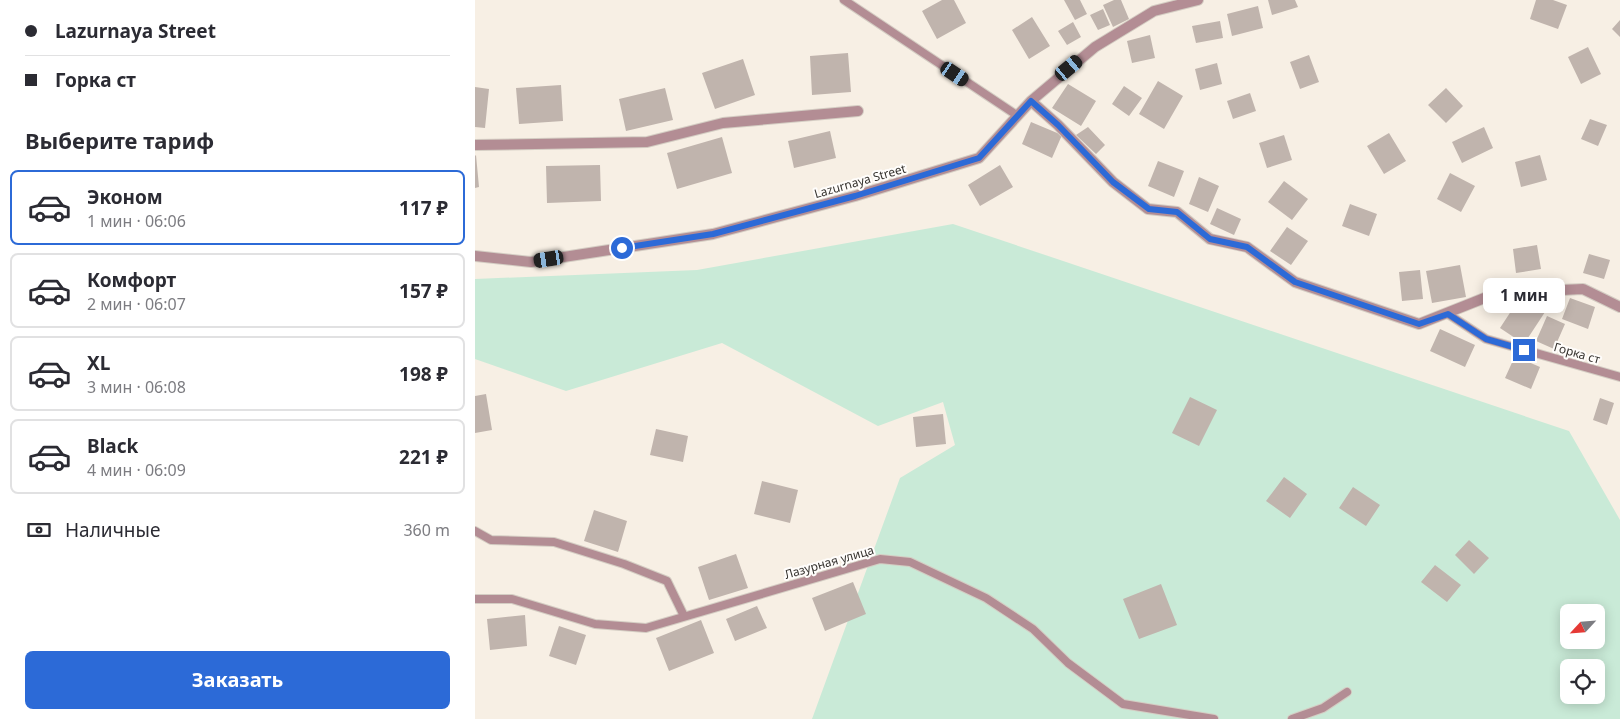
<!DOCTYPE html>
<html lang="ru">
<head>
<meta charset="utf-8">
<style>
	:root { --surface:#fff; --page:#f7f7f7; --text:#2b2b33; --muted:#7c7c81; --line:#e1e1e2; --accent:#2c6ad7 }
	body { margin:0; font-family:"Noto Sans",sans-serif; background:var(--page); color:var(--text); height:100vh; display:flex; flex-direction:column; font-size:19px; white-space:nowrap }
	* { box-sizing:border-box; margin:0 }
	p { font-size:16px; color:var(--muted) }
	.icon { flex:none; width:28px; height:28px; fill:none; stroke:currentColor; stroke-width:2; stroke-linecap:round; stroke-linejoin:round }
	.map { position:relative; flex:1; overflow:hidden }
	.details { display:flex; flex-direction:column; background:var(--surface); width:475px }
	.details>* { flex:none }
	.hud { display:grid; align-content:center; height:110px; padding:0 25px; background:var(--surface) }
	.needle { width:32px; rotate:244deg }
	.controls { position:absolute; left:1085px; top:604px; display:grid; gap:10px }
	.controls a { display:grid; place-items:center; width:45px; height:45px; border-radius:8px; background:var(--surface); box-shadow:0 2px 12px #0003; font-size:25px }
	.end { position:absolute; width:22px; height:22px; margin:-11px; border:6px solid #2c6ad7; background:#fff; box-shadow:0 0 0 2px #fff }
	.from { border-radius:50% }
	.bubble { position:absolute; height:35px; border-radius:8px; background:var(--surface); box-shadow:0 2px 12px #0003; font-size:16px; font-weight:700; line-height:35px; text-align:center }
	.car { position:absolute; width:15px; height:30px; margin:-15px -8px; border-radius:6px; box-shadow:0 0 4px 1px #0007; background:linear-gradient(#222 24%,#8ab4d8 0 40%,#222 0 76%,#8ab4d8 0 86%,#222 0) }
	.hud b { display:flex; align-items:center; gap:18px; height:48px; font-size:19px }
	.hud b+b { border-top:1px solid var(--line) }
	.hud i { width:12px; height:12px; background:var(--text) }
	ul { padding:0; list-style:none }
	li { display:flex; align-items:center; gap:15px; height:75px; margin:0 10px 8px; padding:0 15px; border:2px solid var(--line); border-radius:8px }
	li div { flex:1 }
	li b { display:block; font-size:19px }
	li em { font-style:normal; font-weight:700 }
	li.selected { border-color:var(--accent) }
	li>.icon { width:45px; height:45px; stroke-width:1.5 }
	h2 { padding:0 25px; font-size:22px; line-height:60px }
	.pay { display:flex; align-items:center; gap:12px; height:55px; padding:0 25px; font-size:19px }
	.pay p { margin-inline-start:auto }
	.action { display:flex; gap:10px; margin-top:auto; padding:10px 25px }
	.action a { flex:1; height:58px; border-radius:8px; background:var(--accent); color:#fff; font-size:20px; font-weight:700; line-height:58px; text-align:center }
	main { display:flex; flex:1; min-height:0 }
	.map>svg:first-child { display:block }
	.green { fill:#c9ead7; fill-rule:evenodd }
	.building { fill:#c0b4ad }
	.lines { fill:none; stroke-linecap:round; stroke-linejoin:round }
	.lane-casing { stroke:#d4cdc3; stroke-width:10 }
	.street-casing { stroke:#d4cdc3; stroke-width:12 }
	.lane { stroke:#b38d94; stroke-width:8 }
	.street { stroke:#b38d94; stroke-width:10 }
	.route { stroke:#2c6ad7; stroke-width:6 }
	.labels { text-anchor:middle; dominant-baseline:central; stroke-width:4; stroke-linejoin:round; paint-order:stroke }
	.street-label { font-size:12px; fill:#36332f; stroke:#fffdfb }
</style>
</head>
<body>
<main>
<section class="details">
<div class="hud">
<b><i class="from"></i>Lazurnaya Street</b>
<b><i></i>Горка ст</b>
</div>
<h2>Выберите тариф</h2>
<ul>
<li class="selected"><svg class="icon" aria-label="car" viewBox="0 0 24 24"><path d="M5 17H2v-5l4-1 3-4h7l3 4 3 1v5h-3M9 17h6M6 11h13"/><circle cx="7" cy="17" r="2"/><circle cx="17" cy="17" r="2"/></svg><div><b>Эконом</b><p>1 мин · 06:06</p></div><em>117 ₽</em></li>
<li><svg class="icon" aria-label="car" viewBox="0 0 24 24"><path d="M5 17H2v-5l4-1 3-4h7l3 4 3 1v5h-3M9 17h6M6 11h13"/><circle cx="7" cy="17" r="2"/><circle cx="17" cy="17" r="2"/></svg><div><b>Комфорт</b><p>2 мин · 06:07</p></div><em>157 ₽</em></li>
<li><svg class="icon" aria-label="car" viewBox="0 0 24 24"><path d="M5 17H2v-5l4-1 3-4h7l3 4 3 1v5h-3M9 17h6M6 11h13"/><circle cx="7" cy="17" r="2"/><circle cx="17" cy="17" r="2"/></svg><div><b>XL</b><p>3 мин · 06:08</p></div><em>198 ₽</em></li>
<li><svg class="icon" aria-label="car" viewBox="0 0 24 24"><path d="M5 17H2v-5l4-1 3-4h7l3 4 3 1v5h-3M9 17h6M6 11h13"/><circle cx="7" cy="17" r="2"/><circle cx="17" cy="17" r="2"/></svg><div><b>Black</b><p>4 мин · 06:09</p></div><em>221 ₽</em></li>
</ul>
<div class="pay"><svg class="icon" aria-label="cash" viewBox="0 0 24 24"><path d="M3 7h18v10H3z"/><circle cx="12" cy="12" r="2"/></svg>Наличные<p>360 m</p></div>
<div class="action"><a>Заказать</a></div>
</section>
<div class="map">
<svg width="1145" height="719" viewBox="0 0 1145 719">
	<rect width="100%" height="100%" fill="#f7efe4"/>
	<path class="green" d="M478 224 1094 431 1145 520V719H337L425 478 480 445 468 402 403 426 247 343 91 391 0 359V279L222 270ZM1094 612H1121V640H1094ZM1094 668H1121V695H1094Z"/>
	<path class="building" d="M467 0H479L491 23 462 39 447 11Z
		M589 0H605L612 14 600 20Z
		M639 0H646L654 19 638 27 628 5Z
		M793 0H820L823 7 797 15Z
		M1061 0H1078L1092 5 1083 29 1055 19Z
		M783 6 788 28 757 36 752 14Z
		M628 9 635 25 623 30 615 15Z
		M557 17 575 46 554 59 537 30Z
		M1145 20V37L1137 29Z
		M745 21 748 38 721 43 717 26Z
		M598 22 606 37 592 45 583 31Z
		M675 35 680 58 657 63 652 41Z
		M1113 47 1126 74 1106 84 1093 57Z
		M373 53 376 92 337 95 335 56Z
		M834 55 844 82 825 89 815 62Z
		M268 59 280 95 240 109 227 73Z
		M742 63 747 84 725 90 720 69Z
		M683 81 708 96 689 129 664 114Z
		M593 84 621 101 606 126 577 108Z
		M86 85 88 121 44 124 41 88Z
		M649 86 667 98 654 116 637 104Z
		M0 87 14 89 10 128 0 127Z
		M190 88 198 120 151 131 144 99Z
		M971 88 988 106 971 123 953 105Z
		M775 93 781 111 758 119 752 101Z
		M1115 119 1132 125 1123 146 1106 139Z
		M556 122 587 135 577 158 547 144Z
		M613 127 630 145 621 154 601 135Z
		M1009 127 1018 148 987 163 977 142Z
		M355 131 361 158 319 168 313 141Z
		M914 133 931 161 909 174 892 146Z
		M809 135 817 160 792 168 784 143Z
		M247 137 257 173 202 189 192 153Z
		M1 155 4 187 0 188V156Z
		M1065 155 1072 180 1046 187 1040 162Z
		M683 161 709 171 699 197 673 186Z
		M125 165 126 201 72 203 71 166Z
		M525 165 538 187 505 206 493 185Z
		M975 173 1000 186 986 212 962 199Z
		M724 177 744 186 733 212 714 204Z
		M809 181 833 199 817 220 793 202Z
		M875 204 902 214 894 236 867 226Z
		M742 208 766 219 759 235 735 224Z
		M812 227 833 241 816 265 795 251Z
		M1062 245 1066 269 1041 273 1038 249Z
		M1114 254 1135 260 1129 279 1108 273Z
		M985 265 991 297 957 303 951 271Z
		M945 270 948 299 927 301 924 272Z
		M1046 296 1070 312 1049 344 1025 328Z
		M1095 298 1120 307 1113 329 1087 319Z
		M1072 316 1090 324 1079 349 1061 341Z
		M965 329 1000 345 990 367 955 351Z
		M1040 356 1065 367 1056 389 1030 378Z
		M11 394 17 430 0 433V396Z
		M715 397 742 410 724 446 697 433Z
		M1125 398 1139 403 1132 425 1118 420Z
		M468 414 471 444 441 447 438 417Z
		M181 429 213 436 208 462 175 455Z
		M809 477 832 494 815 518 791 501Z
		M287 481 323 490 315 523 279 514Z
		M878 487 905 505 891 526 864 508Z
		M119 510 152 521 143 552 109 541Z
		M994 540 1014 558 999 574 980 555Z
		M261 554 273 588 234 600 223 567Z
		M960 565 986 585 972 602 946 582Z
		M378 582 391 614 350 631 337 598Z
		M686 584 702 625 664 639 648 599Z
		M282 606 292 628 260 641 251 619Z
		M50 615 52 646 15 650 12 619Z
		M226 620 239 653 194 671 181 638Z
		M84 626 111 635 101 665 74 656Z"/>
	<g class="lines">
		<defs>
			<path id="lane" d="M369 0 543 116
				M973 314 1011 339 1145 377
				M0 531 16 540 79 542 149 564 192 581 209 616
				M0 599H37L120 624 171 628 405 559 435 562 511 598 558 629 593 663 648 704 739 719
				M817 719 848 708 872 692"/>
			<path id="street" d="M556 101 583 125 638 182 673 209 702 212 735 239 772 247 820 282 944 324 1022 293 1108 289 1145 307
				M0 145 172 142 248 123 383 111
				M0 256 56 262 238 234 380 196 504 158 556 101 620 47 679 11 723 0"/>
		</defs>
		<use href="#lane" class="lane-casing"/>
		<use href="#street" class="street-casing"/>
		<use href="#lane" class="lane"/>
		<use href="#street" class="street"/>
	</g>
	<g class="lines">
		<path class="route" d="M147 248 238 234 380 196 504 158 556 101 583 125 638 182 674 209 702 212 735 239 772 247 820 282 944 324 973 314 1011 339 1049 350"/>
	</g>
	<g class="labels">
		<g class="street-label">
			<text transform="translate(385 181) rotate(-16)">Lazurnaya Street</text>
			<text transform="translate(1102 353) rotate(16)">Горка ст</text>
			<text transform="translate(354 562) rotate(-16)">Лазурная улица</text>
		</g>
	</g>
</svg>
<div class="controls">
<a><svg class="needle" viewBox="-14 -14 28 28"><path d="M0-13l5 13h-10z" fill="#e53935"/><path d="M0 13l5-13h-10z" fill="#7c7c81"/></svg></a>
<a><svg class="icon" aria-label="locate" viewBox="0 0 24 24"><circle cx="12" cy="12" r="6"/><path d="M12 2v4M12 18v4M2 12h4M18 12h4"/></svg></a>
</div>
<i class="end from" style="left:147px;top:248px"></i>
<i class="end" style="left:1049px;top:350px"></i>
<div class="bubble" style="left:1008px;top:278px;width:82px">1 мин</div>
<i class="car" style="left:594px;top:68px;rotate:50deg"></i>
<i class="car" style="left:480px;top:74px;rotate:124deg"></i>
<i class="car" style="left:74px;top:259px;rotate:261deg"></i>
</div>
</main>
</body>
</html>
